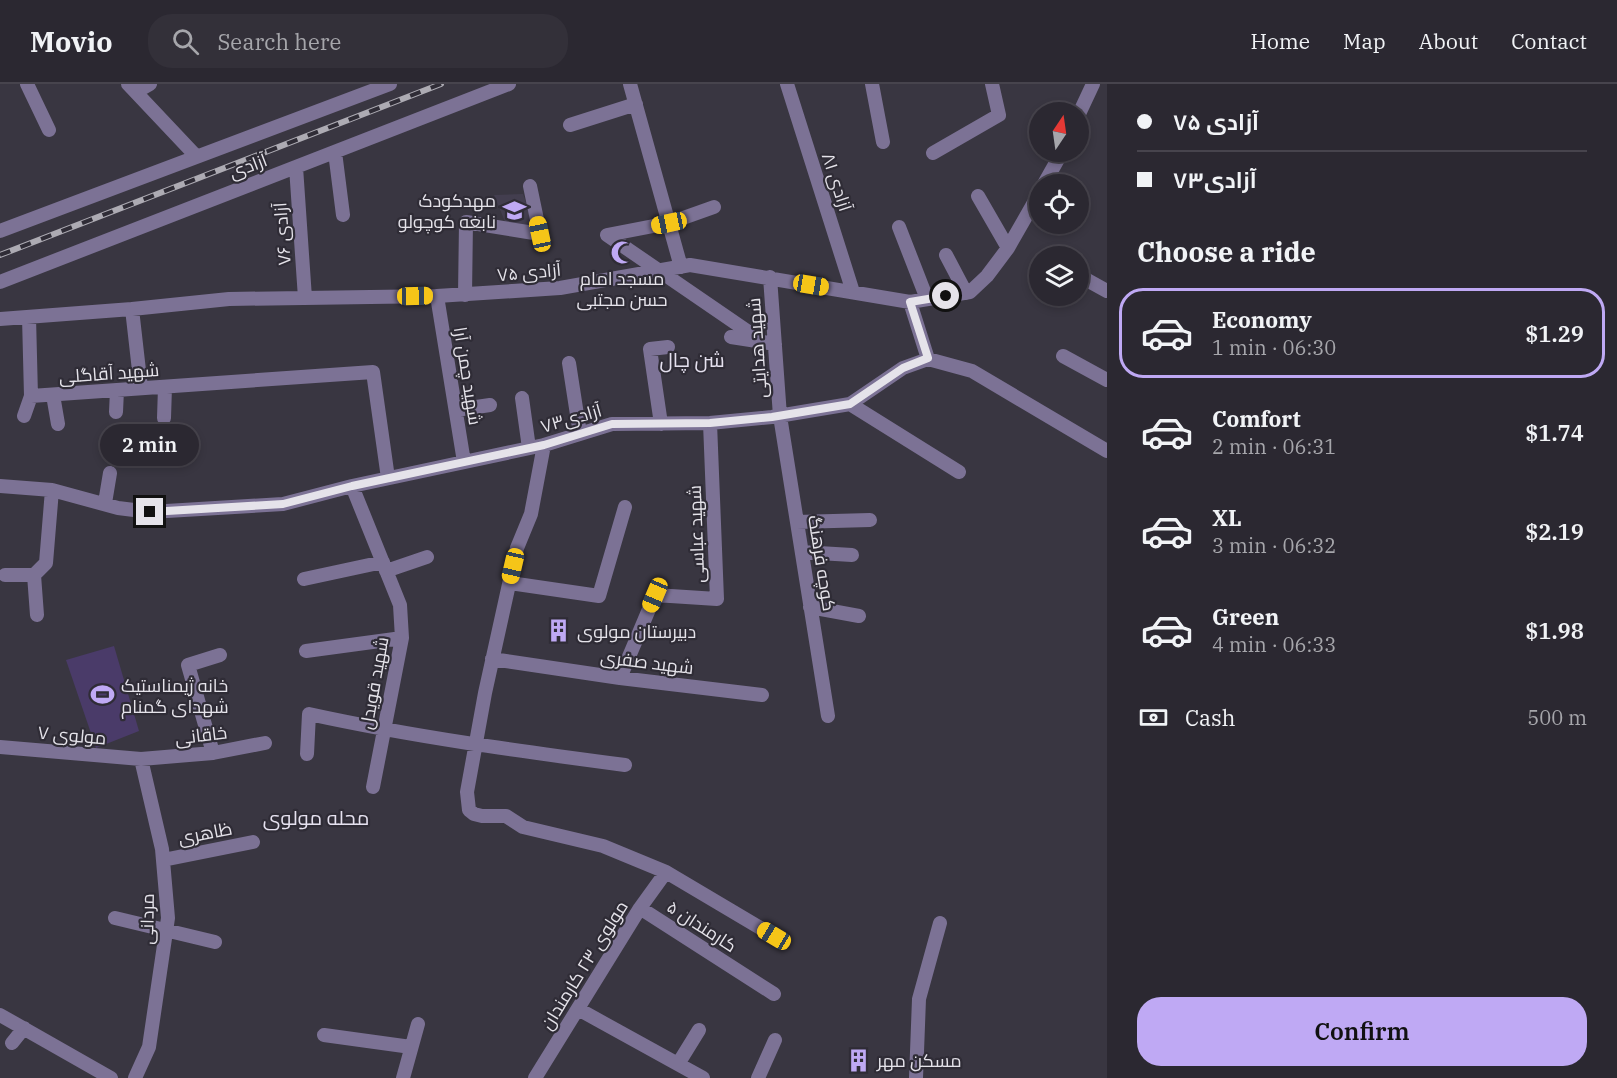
<!DOCTYPE html>
<html lang="en">
<head>
<meta charset="utf-8">
<style>
	:root { --surface:#2b2831; --page:#333039; --text:#f1f3f6; --muted:#a6a6ab; --line:#47444d; --accent:#bfa9f4 }
	body { margin:0; font-family:"IBM Plex Serif",Cairo,serif; background:var(--page); color:var(--text); height:100vh; display:flex; flex-direction:column; font-size:22px; white-space:nowrap }
	* { box-sizing:border-box; margin:0 }
	p { font-size:20px; color:var(--muted) }
	.icon { flex:none; width:33px; height:33px; fill:none; stroke:currentColor; stroke-width:2; stroke-linecap:round; stroke-linejoin:round }
	.map { position:relative; flex:1; overflow:hidden }
	.sheet { display:flex; flex-direction:column; background:var(--surface); width:510px }
	.sheet>* { flex:none }
	.hud { display:grid; align-content:center; height:132px; padding:0 30px; background:var(--surface) }
	.needle { width:39px; rotate:13deg }
	.tools { position:absolute; left:1029px; top:18px; display:grid; gap:12px }
	.tools a { display:grid; place-items:center; width:60px; height:60px; border-radius:50%; background:var(--surface); box-shadow:0 3px 9px #0003,0 0 0 2px var(--line); font-size:30px }
	.end { position:absolute; width:27px; height:27px; margin:-14px; border:8px solid #e5e3ea; background:#111; box-shadow:0 0 0 3px #111 }
	.from { border-radius:50% }
	.bubble { position:absolute; height:42px; border-radius:21px; background:var(--surface); box-shadow:0 3px 9px #0003,0 0 0 2px var(--line); font-size:20px; font-weight:600; line-height:42px; text-align:center }
	.car { position:absolute; width:18px; height:36px; margin:-18px -9px; border-radius:8px; box-shadow:0 0 4px 2px #0007; background:linear-gradient(#f5c518 24%,#345 0 40%,#f5c518 0 76%,#345 0 86%,#f5c518 0) }
	.hud b { display:flex; align-items:center; gap:21px; height:57px; font-size:22px }
	.hud b+b { border-top:2px solid var(--line) }
	.hud i { width:15px; height:15px; background:var(--text) }
	ul { padding:0; list-style:none }
	li { display:flex; align-items:center; gap:18px; height:90px; margin:0 12px 9px; padding:0 18px; border:3px solid transparent; border-radius:24px }
	li div { flex:1 }
	li b { display:block; font-size:22px }
	li em { font-style:normal; font-weight:600 }
	li.current { border-color:var(--accent) }
	li>.icon { width:54px; height:54px; stroke-width:1.5 }
	h2 { padding:0 30px; font-size:27px; line-height:72px }
	.pay { display:flex; align-items:center; gap:15px; height:66px; padding:0 30px; font-size:22px }
	.pay p { margin-inline-start:auto }
	.cta { display:flex; gap:12px; margin-top:auto; padding:12px 30px }
	.cta a { flex:1; height:69px; border-radius:24px; background:var(--accent); color:#111; font-size:24px; font-weight:600; line-height:69px; text-align:center }
	header { display:flex; align-items:center; gap:36px; box-sizing:border-box; height:84px; padding:0 30px; background:var(--surface); border-bottom:2px solid var(--line) }
	header strong { font-size:28px }
	nav { display:flex; gap:33px; margin-inline-start:auto; font-size:21px }
	.search { width:420px; height:54px; background:var(--page); display:flex; align-items:center; gap:15px; box-sizing:border-box; padding:0 21px; border-radius:24px; color:var(--muted); font-size:22px }
	main { display:flex; flex:1; min-height:0 }
	.map>svg:first-child { display:block }
	.built { fill:#433e4f }
	.green { fill:#4a3b69 }
	.lines { fill:none; stroke-linecap:round; stroke-linejoin:round }
	.minor { stroke:#7c7295; stroke-width:14 }
	.rail-casing { stroke:#adabb3; stroke-width:6 }
	.rail { stroke:#2f2c36; stroke-width:4; stroke-dasharray:11; stroke-linecap:butt }
	.route { stroke:#e5e3ea; stroke-width:8 }
	.labels { text-anchor:middle; dominant-baseline:central; stroke-width:4.5; stroke-linejoin:round; paint-order:stroke }
	.street-label { font-size:18px; fill:#e5e3ea; stroke:#2f2c36 }
	.poi-label { font-size:18px; fill:#e5e3ea; stroke:#2f2c36; text-anchor:start }
	.neighbourhood-label { font-size:20px; fill:#e5e1ef; stroke:#2f2c36 }
</style>
</head>
<body>
<header>
<strong>Movio</strong>
<div class="search"><svg class="icon" aria-label="search" viewBox="0 0 24 24"><circle cx="10" cy="10" r="6"/><path d="M15 15l6 6"/></svg>Search here</div>
<nav><a>Home</a><a>Map</a><a>About</a><a>Contact</a></nav>
</header>
<main>
<div class="map">
<svg width="1107" height="994" viewBox="0 0 1107 994">
	<rect width="100%" height="100%" fill="#393641"/>
	<path class="built" d="M523 110 536 146 506 140 494 111Z"/>
	<path class="green" d="M114 562 139 647 96 664 66 576Z"/>
	<g class="lines">
		<path class="minor" d="M27 0 49 46
			M128 0 196 72
			M630 0 681 183
			M787 0 853 208
			M872 0 883 58
			M136 8 150 0
			M1078 32 1093 0
			M570 41 636 20
			M335 68 343 131
			M933 69 999 31 992 0
			M296 83 305 214
			M1044 100 1062 68
			M978 112 1008 164
			M714 123 669 139 607 151 750 249
			M899 143 927 215
			M0 147 390 0
			M946 171 966 209
			M1078 191 1107 207
			M770 193 780 332 828 632
			M0 198 509 0
			M465 211 466 138 540 150 530 102
			M437 212 464 378
			M910 218 928 275
			M132 225 141 304
			M29 233 31 312 373 288 388 394
			M0 235 132 225 229 215 437 212 560 204 690 181 910 218 970 208 987 192 1008 164 1040 108
			M731 253 775 260
			M1063 272 1107 296
			M569 279 580 350
			M53 311 58 340
			M522 314 529 364
			M850 320 959 388
			M456 326 490 321
			M116 328 117 306
			M24 332 31 312
			M164 334 165 303
			M661 340 650 265 668 263
			M544 361 531 430 517 464 485 609 467 708 469 726 474 730 482 732H506L523 743 603 762 666 788 774 852
			M0 402 52 406 118 424 150 428 283 420 352 402 544 361 612 340 710 339 772 333 850 320 903 284 928 275 972 287 1107 367
			M352 402 400 521 402 554 373 703
			M105 419 110 389
			M797 438 870 436
			M802 468 852 471
			M386 487 427 473
			M5 491H34
			M304 495 383 478
			M510 499 599 512 625 423
			M810 523 859 532
			M37 531 34 491 46 479 52 406
			M306 567 402 554
			M492 575 620 594 762 611
			M620 594 655 511 717 515 710 339
			M0 663 141 675 213 669 265 659
			M213 669 188 581 220 571
			M307 670 309 630C414 653 519 667 625 681
			M163 776 253 758
			M640 824 774 910
			M115 834 215 858
			M578 925 703 994
			M0 931 111 994
			M324 951 411 963
			M12 959 24 944
			M678 980 699 946
			M135 994 149 963 168 834 162 765 141 675
			M403 994 418 940
			M535 994 640 824 666 788
			M758 994 775 956
			M916 994 919 915 940 839"/>
		<defs>
			<path id="rail" d="M0 171 441 0"/>
		</defs>
		<use href="#rail" class="rail-casing"/>
		<use href="#rail" class="rail"/>
	</g>
	<g class="lines">
		<path class="route" d="M150 428 283 420 352 402 544 361 612 340 710 339 772 333 850 320 903 284 928 274 910 218 946 212"/>
	</g>
	<defs>
		<symbol id="school-bare" viewBox="-9 -9 18 18"><path d="M0-5L7-2L0 1L-7-2ZM-4 1L0 2.5L4 1V4Q0 6-4 4Z" fill="#bfa9f4" stroke="#2f2c36" stroke-width="2.5" paint-order="stroke"/></symbol>
		<symbol id="mosque-bare" viewBox="-9 -9 18 18"><path d="M3.5-4.9A6 6 0 1 0 3.5 4.9A5 5 0 1 1 3.5-4.9Z" fill="#bfa9f4" stroke="#2f2c36" stroke-width="2.5" paint-order="stroke"/></symbol>
		<symbol id="building-bare" viewBox="-9 -9 18 18"><path d="M-4-6H4V6H1V3H-1V6H-4ZM-2.5-4.3h1.7v1.8h-1.7ZM.8-4.3h1.7v1.8H.8ZM-2.5-1h1.7V.8h-1.7ZM.8-1h1.7V.8H.8Z" fill="#bfa9f4" stroke="#2f2c36" stroke-width="2.5" paint-order="stroke"/></symbol>
		<symbol id="stadium-bare" viewBox="-9 -9 18 18"><path d="M0-5a6.5 5 0 1 0 0 10a6.5 5 0 1 0 0-10ZM-3.5-1.8h7v3.6h-7Z" fill="#bfa9f4" stroke="#2f2c36" stroke-width="2.5" paint-order="stroke"/></symbol>
	</defs>
	<g fill-rule="evenodd">
		<use href="#school-bare" x="498" y="110" width="33" height="33"/>
		<use href="#mosque-bare" x="606" y="152" width="33" height="33"/>
		<use href="#building-bare" x="542" y="530" width="33" height="33"/>
		<use href="#stadium-bare" x="86" y="594" width="33" height="33"/>
		<use href="#building-bare" x="842" y="960" width="33" height="33"/>
	</g>
	<g class="labels">
		<g class="street-label">
			<text transform="translate(248 82) rotate(-21)">آزادی</text>
			<text transform="translate(837 98) rotate(72)">آزادی ۸۱</text>
			<text transform="translate(282 150) rotate(-94)">آزادی ۷۶</text>
			<text transform="translate(529 188) rotate(-5)">آزادی ۷۵</text>
			<text transform="translate(757 264) rotate(-94)">شهید هدایتی</text>
			<text transform="translate(109 289) rotate(-4)">شهید آقاگلی</text>
			<text transform="translate(468 292) rotate(81)">شهید چمن آرا</text>
			<text transform="translate(571 334) rotate(-16)">آزادی۷۳</text>
			<text transform="translate(696 450) rotate(-92)">شهید عباسی</text>
			<text transform="translate(822 479) rotate(81)">کوچه فرهنگ</text>
			<text transform="translate(647 578) rotate(7)">شهید صفری</text>
			<text transform="translate(374 599) rotate(-80)">شهید قویدل</text>
			<text transform="translate(72 651) rotate(5)">مولوی ۷</text>
			<text transform="translate(201 651) rotate(-7)">خاقانی</text>
			<text transform="translate(205 749) rotate(-11)">ظاهری</text>
			<text transform="translate(147 835) rotate(-89)">مردانی</text>
			<text transform="translate(702 842) rotate(33)">کارمندان ۵</text>
			<text transform="translate(584 881) rotate(-58)">مولوی ۲۳ کارمندان</text>
		</g>
		<g class="poi-label">
			<text x="496" y="116" text-anchor="end">مهدکودک<tspan x="496" dy="21">نابغه کوچولو</tspan></text>
			<text x="622" y="194" text-anchor="middle">مسجد امام<tspan x="622" dy="21">حسن مجتبی</tspan></text>
			<text x="577" y="547">دبیرستان مولوی</text>
			<text x="121" y="601">خانه ژیمناستیک<tspan x="121" dy="21">شهدای گمنام</tspan></text>
			<text x="877" y="976">مسکن مهر</text>
		</g>
		<g class="neighbourhood-label">
			<text x="692" y="275">شن چال</text>
			<text x="316" y="733">محله مولوی</text>
		</g>
	</g>
</svg>
<div class="tools">
<a><svg class="needle" viewBox="-14 -14 28 28"><path d="M0-13l5 13h-10z" fill="#e53935"/><path d="M0 13l5-13h-10z" fill="#a6a6ab"/></svg></a>
<a><svg class="icon" aria-label="locate" viewBox="0 0 24 24"><circle cx="12" cy="12" r="6"/><path d="M12 2v4M12 18v4M2 12h4M18 12h4"/></svg></a>
<a><svg class="icon" aria-label="layers" viewBox="0 0 24 24"><path d="M12 4l9 5-9 5-9-5zM3 14l9 5 9-5"/></svg></a>
</div>
<i class="end from" style="left:946px;top:212px"></i>
<i class="end" style="left:150px;top:428px"></i>
<div class="bubble" style="left:100px;top:340px;width:99px">2 min</div>
<i class="car" style="left:669px;top:139px;rotate:258deg"></i>
<i class="car" style="left:540px;top:150px;rotate:348deg"></i>
<i class="car" style="left:811px;top:201px;rotate:100deg"></i>
<i class="car" style="left:415px;top:212px;rotate:89deg"></i>
<i class="car" style="left:513px;top:482px;rotate:193deg"></i>
<i class="car" style="left:655px;top:511px;rotate:203deg"></i>
<i class="car" style="left:774px;top:852px;rotate:301deg"></i>
</div>
<section class="sheet">
<div class="hud">
<b><i class="from"></i>آزادی ۷۵</b>
<b><i></i>آزادی۷۳</b>
</div>
<h2>Choose a ride</h2>
<ul>
<li class="current"><svg class="icon" aria-label="car" viewBox="0 0 24 24"><path d="M5 17H2v-5l4-1 3-4h7l3 4 3 1v5h-3M9 17h6M6 11h13"/><circle cx="7" cy="17" r="2"/><circle cx="17" cy="17" r="2"/></svg><div><b>Economy</b><p>1 min · 06:30</p></div><em>$1.29</em></li>
<li><svg class="icon" aria-label="car" viewBox="0 0 24 24"><path d="M5 17H2v-5l4-1 3-4h7l3 4 3 1v5h-3M9 17h6M6 11h13"/><circle cx="7" cy="17" r="2"/><circle cx="17" cy="17" r="2"/></svg><div><b>Comfort</b><p>2 min · 06:31</p></div><em>$1.74</em></li>
<li><svg class="icon" aria-label="car" viewBox="0 0 24 24"><path d="M5 17H2v-5l4-1 3-4h7l3 4 3 1v5h-3M9 17h6M6 11h13"/><circle cx="7" cy="17" r="2"/><circle cx="17" cy="17" r="2"/></svg><div><b>XL</b><p>3 min · 06:32</p></div><em>$2.19</em></li>
<li><svg class="icon" aria-label="car" viewBox="0 0 24 24"><path d="M5 17H2v-5l4-1 3-4h7l3 4 3 1v5h-3M9 17h6M6 11h13"/><circle cx="7" cy="17" r="2"/><circle cx="17" cy="17" r="2"/></svg><div><b>Green</b><p>4 min · 06:33</p></div><em>$1.98</em></li>
</ul>
<div class="pay"><svg class="icon" aria-label="cash" viewBox="0 0 24 24"><path d="M3 7h18v10H3z"/><circle cx="12" cy="12" r="2"/></svg>Cash<p>500 m</p></div>
<div class="cta"><a>Confirm</a></div>
</section>
</main>
</body>
</html>
